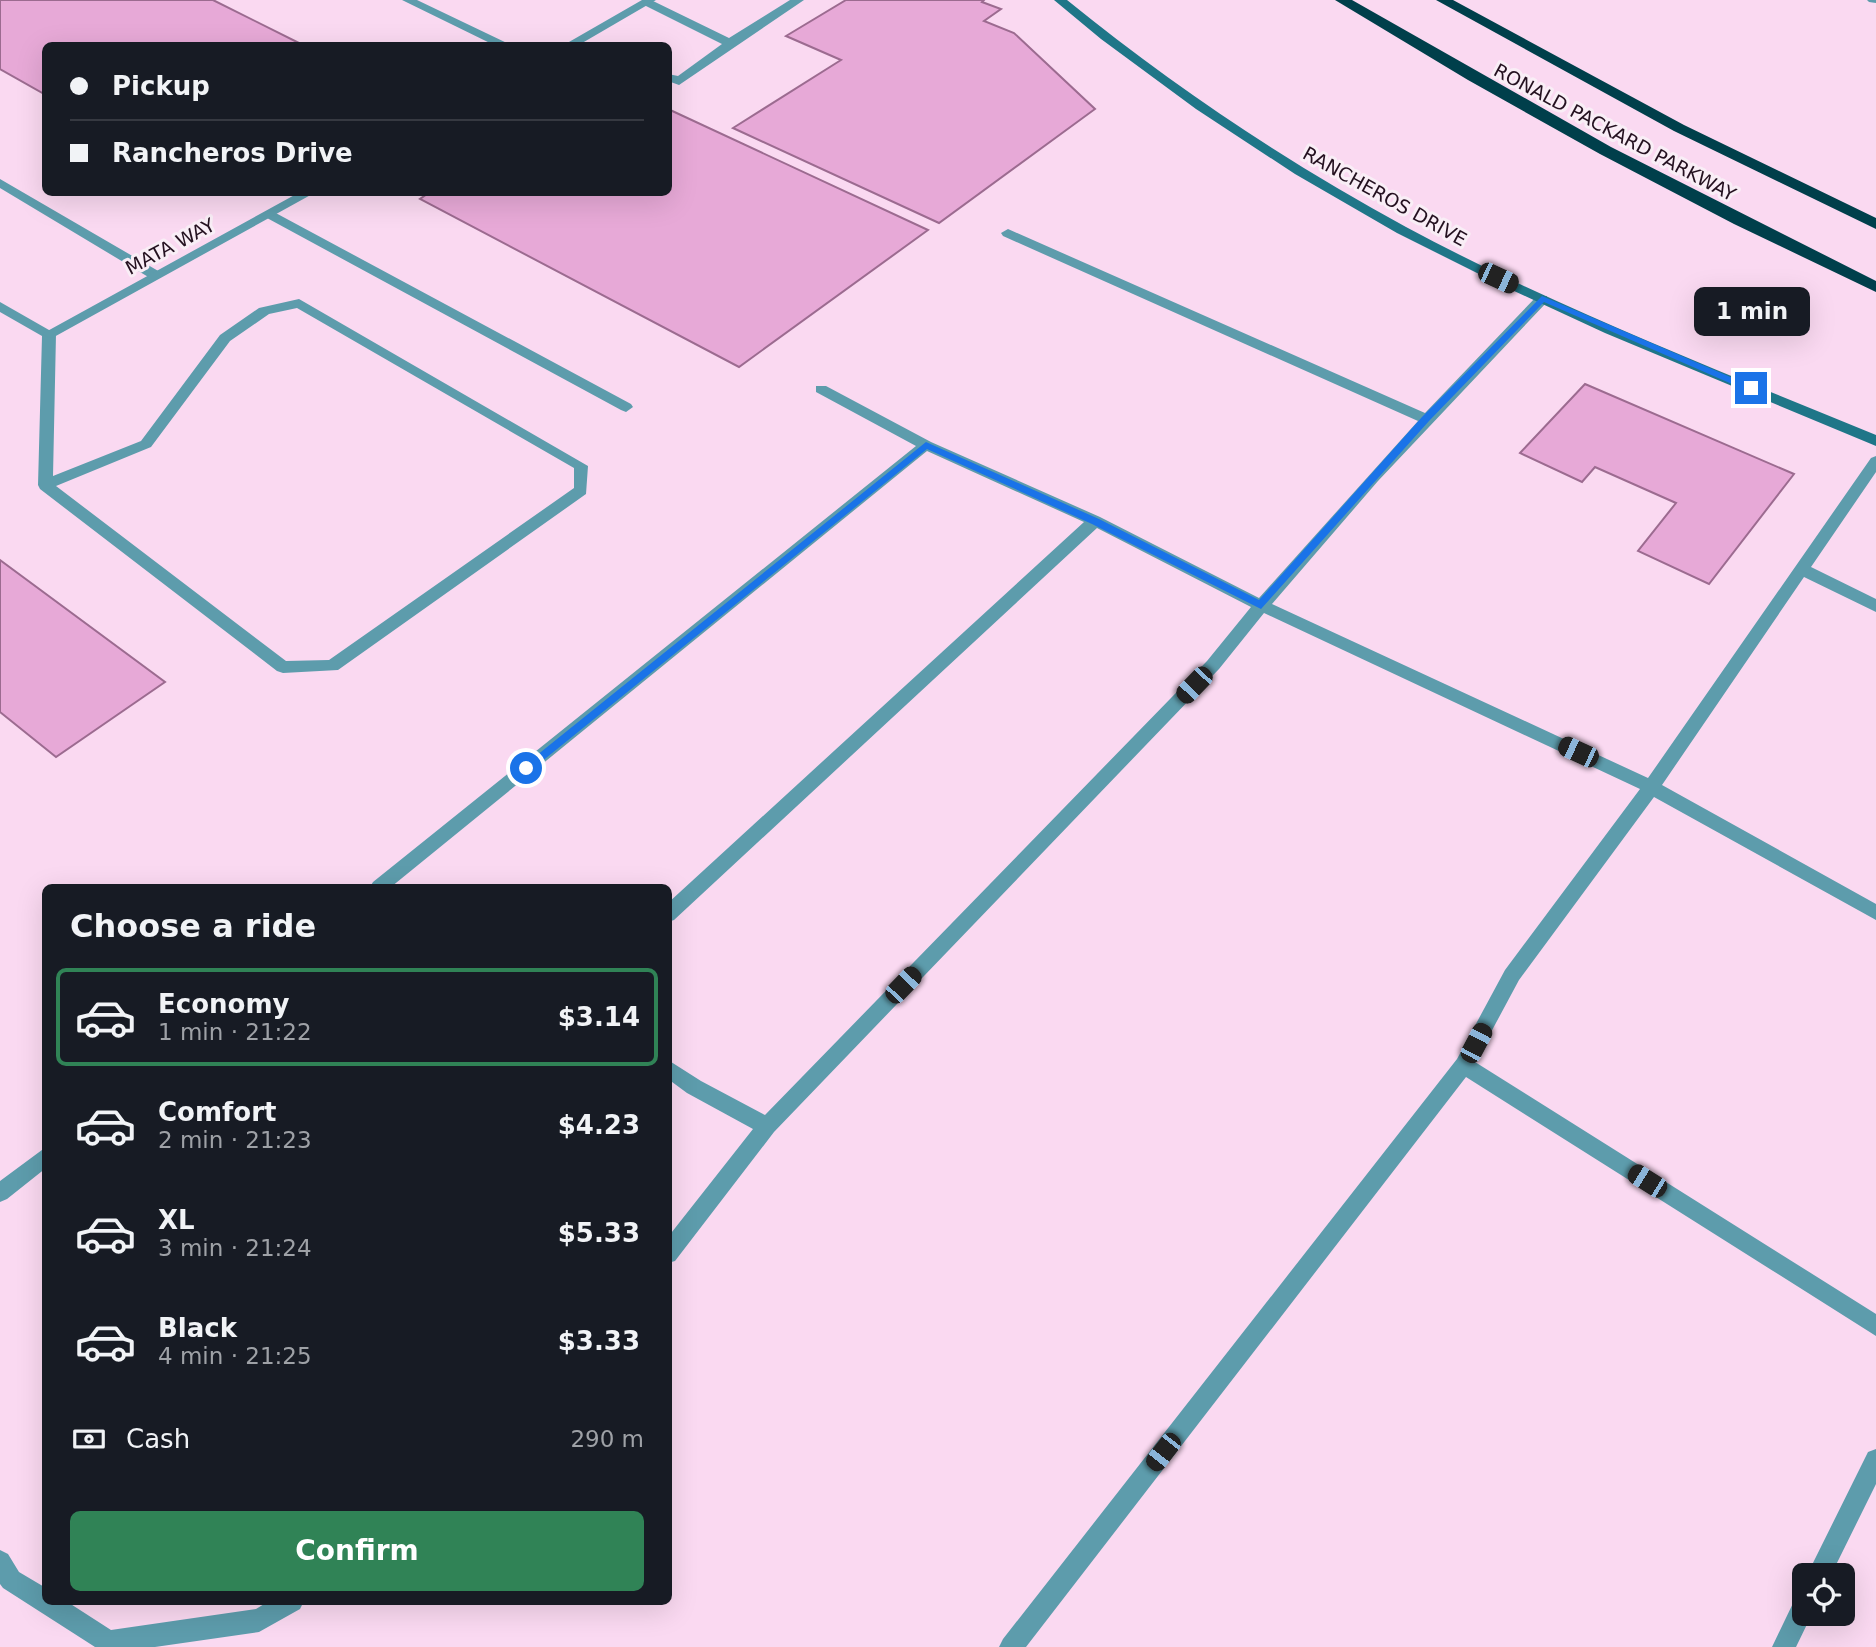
<!DOCTYPE html>
<html lang="en">
<head>
<meta charset="utf-8">
<style>
	:root { --surface:#171b24; --page:#20242c; --text:#f1f3f6; --muted:#9ea1a6; --line:#363941; --accent:#308356 }
	body { margin:0; font-family:"DejaVu Sans",sans-serif; background:var(--page); color:var(--text); height:100vh; display:flex; flex-direction:column; font-size:26px; white-space:nowrap }
	* { box-sizing:border-box; margin:0 }
	p { font-size:23px; color:var(--muted) }
	.icon { flex:none; width:38px; height:38px; fill:none; stroke:currentColor; stroke-width:2; stroke-linecap:round; stroke-linejoin:round }
	.map { position:relative; flex:1; overflow:hidden }
	.sheet { position:absolute; left:42px; top:884px; width:630px; height:721px; display:flex; flex-direction:column; background:var(--surface); border-radius:10px; box-shadow:0 7px 28px #0002 }
	.sheet>* { flex:none }
	.top-card { position:absolute; left:42px; top:42px; width:630px; height:154px; border-radius:10px; box-shadow:0 7px 28px #0002; display:grid; align-content:center; height:154px; padding:0 28px; background:var(--surface) }
	.tools { position:absolute; left:1792px; top:1563px; display:grid; gap:14px }
	.tools a { display:grid; place-items:center; width:63px; height:63px; border-radius:10px; background:var(--surface); box-shadow:0 7px 28px #0002; font-size:35px }
	.end { position:absolute; width:32px; height:32px; margin:-16px; border:9px solid #1a73e8; background:#fff; box-shadow:0 0 0 4px #fff }
	.from { border-radius:50% }
	.bubble { position:absolute; height:49px; border-radius:10px; background:var(--surface); box-shadow:0 7px 28px #0002; font-size:23px; font-weight:700; line-height:49px; text-align:center }
	.car { position:absolute; width:21px; height:42px; margin:-21px -10px; border-radius:9px; box-shadow:0 0 5px 2px #0007; background:linear-gradient(#222 24%,#8ab4d8 0 40%,#222 0 76%,#8ab4d8 0 86%,#222 0) }
	.top-card b { display:flex; align-items:center; gap:24px; height:66px; font-size:26px }
	.top-card b+b { border-top:2px solid var(--line) }
	.top-card i { width:18px; height:18px; background:var(--text) }
	ul { padding:0; list-style:none }
	li { display:flex; align-items:center; gap:21px; height:98px; margin:0 14px 10px; padding:0 14px; border:4px solid transparent; border-radius:10px }
	li div { flex:1 }
	li b { display:block; font-size:26px }
	li em { font-style:normal; font-weight:700 }
	li.on { border-color:var(--accent) }
	li>.icon { width:63px; height:63px; stroke-width:1.5 }
	h2 { padding:0 28px; font-size:32px; line-height:84px }
	.pay { display:flex; align-items:center; gap:18px; height:77px; padding:0 28px; font-size:26px }
	.pay p { margin-inline-start:auto }
	.primary-button { display:flex; gap:14px; margin-top:auto; padding:14px 28px }
	.primary-button a { flex:1; height:80px; border-radius:10px; background:var(--accent); color:#fff; font-size:28px; font-weight:700; line-height:80px; text-align:center }
	.map>svg:first-child { display:block }
	.building { fill:#e7a9d7; stroke:#9c6b90; stroke-width:2 }
	.lines { fill:none; stroke-linecap:round; stroke-linejoin:round }
	.service { fill:#5d9cac; fill-rule:evenodd }
	.minor { fill:#5d9cac; fill-rule:evenodd }
	.secondary { fill:#1f7688; fill-rule:evenodd }
	.motorway { fill:#003f4b; fill-rule:evenodd }
	.route { fill:#1a73e8 }
	.labels { text-anchor:middle; dominant-baseline:central; stroke-width:6; stroke-linejoin:round; paint-order:stroke }
	.far-street-label { font-size:19px; fill:#241120; stroke:#f9eef6 }
</style>
</head>
<body>
<div class="map">
<svg width="1876" height="1647" viewBox="0 0 1876 1647">
	<rect width="100%" height="100%" fill="#fad9f1"/>
	<path class="building" d="M0 0H213L305 46H46V95L0 69Z
		M846 0H984L982 2 1001 9 984 21 1014 33 1095 109 939 223 733 128 841 60 786 36Z
		M668 109 928 230 739 367 420 199 430 192H668Z
		M1585 384 1794 474 1709 584 1638 551 1676 503 1595 467 1582 482 1520 453Z
		M0 560 165 682 56 757 0 712Z"/>
	<g class="lines">
		<path class="service" d="M402 0H417L513 46H496Z
			M642 0H651L729 38 790 0H804L679 85 668 81V74L678 76 722 44 642 4Z
			M1867 0H1876V3L1869 2Z
			M0 179 160 272 162 275 160 278H150L0 188Z
			M272 211 631 404 633 407 626 412 621 410 267 218V212Z
			M1008 229 1425 413 1537 296H1547V302L1378 481 1272 604 1648 778 1871 458 1876 456V472L1811 567 1876 599V612L1804 577 1662 785 1876 904V920L1654 797 1519 980 1475 1062 1876 1314V1336L1466 1077 1026 1647H999L1003 1639 1457 1059 1505 970 1640 789 1264 613 1219 669 774 1132 675 1261 668 1263V1237L753 1129 687 1093 668 1079V1060L701 1081 765 1115 1207 661 1251 607 1097 528 674 920 668 922V903L1084 522 927 451 391 887H370L373 882 916 446 816 392V386H826L931 442 1100 517 1259 598 1418 421 1003 236 1001 233Z
			M299 299 588 466 586 494 338 670 283 673 277 671 40 489 38 485 42 336 0 312V302L56 334 53 476 141 441 220 335 259 308ZM297 308 574 468V488L329 660 286 661 56 486 151 447 230 341 269 314Z
			M46 1147V1168L7 1199 0 1202V1181Z
			M1876 1449V1484L1831 1575H1807L1868 1452Z
			M0 1550 8 1554 19 1572 46 1588V1601H66L111 1630 256 1609 269 1601H304L300 1609 259 1632 155 1647H95L3 1588 0 1584Z
			M1804 1593V1614H1812L1796 1647H1772L1796 1597Z"/>
		<path class="minor" d="M642 0H656L577 46H562Z
			M300 192H316L54 337 49 338 42 334Z"/>
		<path class="secondary" d="M1054 0H1067C1173 86 1286 162 1406 227 1557 308 1718 370 1876 435V446L1605 333 1501 285 1397 233 1295 174 1196 109 1101 39Z"/>
		<path class="motorway" d="M1335 0H1352L1611 147 1876 281V292L1734 224 1600 154 1468 80Z
			M1436 0H1453L1684 125 1876 218V229L1674 131Z"/>
	</g>
	<path class="route" d="M1542 296 1756 388 1748 391 1544 302 1429 421 1261 609 1092 524 927 449 530 771 526 772 521 768 926 442 1099 519 1259 600 1422 417Z"/>
	<g class="labels">
		<g class="far-street-label">
			<text transform="translate(1615 132) rotate(28)">RONALD PACKARD PARKWAY</text>
			<text transform="translate(1385 196) rotate(29)">RANCHEROS DRIVE</text>
			<text transform="translate(170 246) rotate(-28)">MATA WAY</text>
		</g>
	</g>
</svg>
<div class="tools">
<a><svg class="icon" aria-label="locate" viewBox="0 0 24 24"><circle cx="12" cy="12" r="6"/><path d="M12 2v4M12 18v4M2 12h4M18 12h4"/></svg></a>
</div>
<i class="end from" style="left:526px;top:768px"></i>
<i class="end" style="left:1751px;top:388px"></i>
<div class="bubble" style="left:1694px;top:287px;width:116px">1 min</div>
<i class="car" style="left:1498px;top:278px;rotate:115deg"></i>
<i class="car" style="left:1194px;top:685px;rotate:224deg"></i>
<i class="car" style="left:1578px;top:752px;rotate:295deg"></i>
<i class="car" style="left:903px;top:985px;rotate:44deg"></i>
<i class="car" style="left:1476px;top:1043px;rotate:28deg"></i>
<i class="car" style="left:1647px;top:1181px;rotate:302deg"></i>
<i class="car" style="left:1163px;top:1452px;rotate:218deg"></i>
<div class="top-card">
<b><i class="from"></i>Pickup</b>
<b><i></i>Rancheros Drive</b>
</div>
<section class="sheet">
<h2>Choose a ride</h2>
<ul>
<li class="on"><svg class="icon" aria-label="car" viewBox="0 0 24 24"><path d="M5 17H2v-5l4-1 3-4h7l3 4 3 1v5h-3M9 17h6M6 11h13"/><circle cx="7" cy="17" r="2"/><circle cx="17" cy="17" r="2"/></svg><div><b>Economy</b><p>1 min · 21:22</p></div><em>$3.14</em></li>
<li><svg class="icon" aria-label="car" viewBox="0 0 24 24"><path d="M5 17H2v-5l4-1 3-4h7l3 4 3 1v5h-3M9 17h6M6 11h13"/><circle cx="7" cy="17" r="2"/><circle cx="17" cy="17" r="2"/></svg><div><b>Comfort</b><p>2 min · 21:23</p></div><em>$4.23</em></li>
<li><svg class="icon" aria-label="car" viewBox="0 0 24 24"><path d="M5 17H2v-5l4-1 3-4h7l3 4 3 1v5h-3M9 17h6M6 11h13"/><circle cx="7" cy="17" r="2"/><circle cx="17" cy="17" r="2"/></svg><div><b>XL</b><p>3 min · 21:24</p></div><em>$5.33</em></li>
<li><svg class="icon" aria-label="car" viewBox="0 0 24 24"><path d="M5 17H2v-5l4-1 3-4h7l3 4 3 1v5h-3M9 17h6M6 11h13"/><circle cx="7" cy="17" r="2"/><circle cx="17" cy="17" r="2"/></svg><div><b>Black</b><p>4 min · 21:25</p></div><em>$3.33</em></li>
</ul>
<div class="pay"><svg class="icon" aria-label="cash" viewBox="0 0 24 24"><path d="M3 7h18v10H3z"/><circle cx="12" cy="12" r="2"/></svg>Cash<p>290 m</p></div>
<div class="primary-button"><a>Confirm</a></div>
</section>
</div>
</body>
</html>
